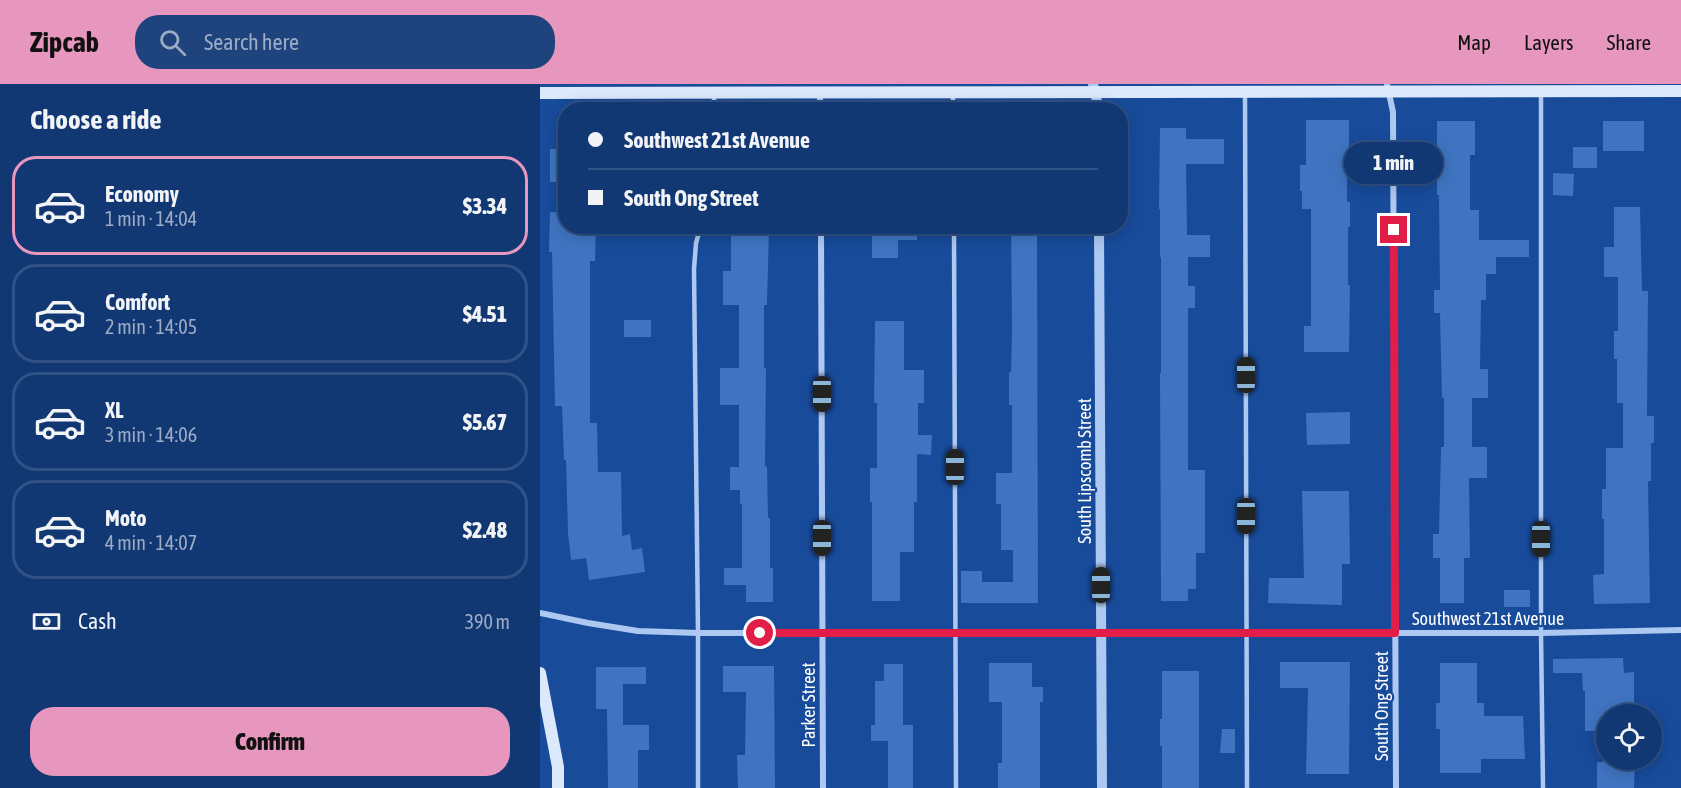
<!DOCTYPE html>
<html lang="en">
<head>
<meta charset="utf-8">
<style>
	:root { --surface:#123874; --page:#1f437c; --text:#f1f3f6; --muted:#9cacc5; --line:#315286; --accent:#e797bd }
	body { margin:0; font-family:"Asap Condensed",sans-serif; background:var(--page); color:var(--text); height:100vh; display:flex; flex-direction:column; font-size:22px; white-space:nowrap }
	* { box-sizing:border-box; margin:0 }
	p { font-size:20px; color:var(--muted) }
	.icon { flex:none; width:33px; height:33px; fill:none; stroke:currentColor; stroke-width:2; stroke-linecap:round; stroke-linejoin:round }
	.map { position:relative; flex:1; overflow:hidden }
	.details { display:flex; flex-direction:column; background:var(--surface); width:540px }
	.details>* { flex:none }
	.top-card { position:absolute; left:18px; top:18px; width:570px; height:132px; border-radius:24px; box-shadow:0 3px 15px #0003,0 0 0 2px var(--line); display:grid; align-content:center; height:132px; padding:0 30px; background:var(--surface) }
	.tools { position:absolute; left:1056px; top:620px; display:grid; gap:12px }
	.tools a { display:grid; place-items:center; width:66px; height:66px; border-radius:50%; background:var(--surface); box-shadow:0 3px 15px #0003,0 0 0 2px var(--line); font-size:30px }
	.end { position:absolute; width:27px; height:27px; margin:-14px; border:8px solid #e11d48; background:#fff; box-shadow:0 0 0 3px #fff }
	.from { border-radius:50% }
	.bubble { position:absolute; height:42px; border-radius:21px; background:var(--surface); box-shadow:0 3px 15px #0003,0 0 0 2px var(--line); font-size:20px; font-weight:800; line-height:42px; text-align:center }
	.car { position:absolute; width:18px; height:36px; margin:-18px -9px; border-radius:8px; box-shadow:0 0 4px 2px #0007; background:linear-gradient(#222 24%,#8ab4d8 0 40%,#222 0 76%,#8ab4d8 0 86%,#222 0) }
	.top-card b { display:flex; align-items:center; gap:21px; height:57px; font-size:22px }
	.top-card b+b { border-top:2px solid var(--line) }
	.top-card i { width:15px; height:15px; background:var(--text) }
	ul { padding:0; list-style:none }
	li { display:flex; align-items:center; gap:18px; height:99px; margin:0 12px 9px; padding:0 18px; border:3px solid var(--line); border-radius:24px }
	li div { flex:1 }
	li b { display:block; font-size:22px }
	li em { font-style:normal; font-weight:800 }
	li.active { border-color:var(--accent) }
	li>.icon { width:54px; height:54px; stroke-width:1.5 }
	h2 { padding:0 30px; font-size:27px; line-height:72px }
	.pay { display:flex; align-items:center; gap:15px; height:66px; padding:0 30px; font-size:22px }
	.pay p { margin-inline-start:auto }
	.cta { display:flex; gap:12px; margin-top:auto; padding:12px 30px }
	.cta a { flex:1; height:69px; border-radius:24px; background:var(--accent); color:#111; font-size:24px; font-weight:800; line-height:69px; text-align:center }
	header { display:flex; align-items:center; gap:36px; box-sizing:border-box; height:84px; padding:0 30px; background:var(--accent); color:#111 }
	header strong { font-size:28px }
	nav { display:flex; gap:33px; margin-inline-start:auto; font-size:21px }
	.search { width:420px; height:54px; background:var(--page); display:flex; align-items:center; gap:15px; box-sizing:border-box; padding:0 21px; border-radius:24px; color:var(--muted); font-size:22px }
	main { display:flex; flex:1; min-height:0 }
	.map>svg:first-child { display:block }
	.building { fill:#4074c1 }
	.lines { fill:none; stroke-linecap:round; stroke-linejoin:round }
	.service { stroke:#adc9f2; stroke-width:4.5 }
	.minor { stroke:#adc9f2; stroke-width:6 }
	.tertiary { stroke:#adc9f2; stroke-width:10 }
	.secondary { stroke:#dce8fc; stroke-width:12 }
	.route { stroke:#e11d48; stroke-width:8 }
	.labels { text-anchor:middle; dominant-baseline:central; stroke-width:4.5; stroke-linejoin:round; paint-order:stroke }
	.street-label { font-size:18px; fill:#fff; stroke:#184b9a }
</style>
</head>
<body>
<header>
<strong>Zipcab</strong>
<div class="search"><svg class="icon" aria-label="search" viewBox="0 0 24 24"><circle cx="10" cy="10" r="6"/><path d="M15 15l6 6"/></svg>Search here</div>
<nav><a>Map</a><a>Layers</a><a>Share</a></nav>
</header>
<main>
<section class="details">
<h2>Choose a ride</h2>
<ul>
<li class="active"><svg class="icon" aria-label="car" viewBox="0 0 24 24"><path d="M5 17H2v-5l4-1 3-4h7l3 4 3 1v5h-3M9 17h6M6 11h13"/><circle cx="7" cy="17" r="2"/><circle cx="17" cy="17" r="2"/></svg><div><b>Economy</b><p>1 min · 14:04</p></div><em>$3.34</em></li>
<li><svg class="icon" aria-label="car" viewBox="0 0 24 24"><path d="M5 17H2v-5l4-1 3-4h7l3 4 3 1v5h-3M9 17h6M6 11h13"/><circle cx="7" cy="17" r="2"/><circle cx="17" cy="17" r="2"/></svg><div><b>Comfort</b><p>2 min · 14:05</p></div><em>$4.51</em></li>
<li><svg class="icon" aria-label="car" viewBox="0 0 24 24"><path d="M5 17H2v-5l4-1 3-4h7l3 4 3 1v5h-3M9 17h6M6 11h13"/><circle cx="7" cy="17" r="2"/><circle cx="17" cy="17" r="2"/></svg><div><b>XL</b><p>3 min · 14:06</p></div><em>$5.67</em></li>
<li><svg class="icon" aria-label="car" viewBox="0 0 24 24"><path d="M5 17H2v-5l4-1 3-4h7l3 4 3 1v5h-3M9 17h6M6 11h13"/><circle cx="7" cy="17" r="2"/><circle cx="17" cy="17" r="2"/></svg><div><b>Moto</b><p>4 min · 14:07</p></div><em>$2.48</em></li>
</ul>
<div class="pay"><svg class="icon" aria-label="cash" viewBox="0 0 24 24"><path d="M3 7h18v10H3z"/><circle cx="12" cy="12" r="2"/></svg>Cash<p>390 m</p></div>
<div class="cta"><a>Confirm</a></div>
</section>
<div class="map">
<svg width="1141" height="704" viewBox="0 0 1141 704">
	<rect width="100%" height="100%" fill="#184b9a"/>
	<path class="building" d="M766 36H809V67H807V118H810V143H808V201H810L809 268H764V242H771V125H762V107H760V81H766Z
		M897 37H935V71H930V126H939V156H989V173H956V190H946V216H941L940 285H948V314H932V363H947V394H929L930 474H924V519H900V474H893V450H899L901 363H904V314H902L900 229H894V206H900L899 111H897Z
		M1063 37H1104V67H1063Z
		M620 44H646V55H684V80H646L647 151H670V173H648V202H655V224H648V386H665V469H656V505H648V517H621L620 289H621V173H620V125H619Z
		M1033 63H1057V84H1033Z
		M10 65H26V98H10Z
		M1013 89 1034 90 1033 112 1013 111Z
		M1074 123H1100L1102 207H1108L1107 332H1114V359H1111V397H1108L1110 519 1054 520 1053 491 1064 490V435H1062V405H1066V364H1083V319H1077V275H1074V247H1078V193H1064V163H1074Z
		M10 128 26 129V142L56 144 55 177H50V339H57L58 388H81L82 452 90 450 92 466 102 464 105 488 49 496 46 474 31 476 28 449 26 376H24L22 322H15L12 168H9Z
		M191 142H229L227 221H224V284H226L225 383 227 382 228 434H230V484H233V518H206V501H184V484H202V420H200V406H190V383H199V321H180V284H199V221H183V187H191Z
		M332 142H377V156H358V174H332Z
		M471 142H497L498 519H421V487H442V498H473V466H461V420H456V389H472V321H469V288H471L472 244Z
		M84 236H111V253H84Z
		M335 237H364V286H384V319H378V351H392L391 371 377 370V418H374V468H360V517H332V418H330V384H337V319H334Z
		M810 328V360L767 361 766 329Z
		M762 407H809L810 480H802V521L728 519 729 494H764Z
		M964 506H990V523H964Z
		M1083 574 1084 589 1094 588V630H1066V647H1045V607H1043L1042 589H1013V575Z
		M740 578H810L809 690H766L768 604H740Z
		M449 579H492V603H503V618H500V704H458V679H462V618H449Z
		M900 579H937V619H944V632H983L985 675H941V689H900V645H896V619H900Z
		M344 580H363V641H373V704H348V657H331V641H335V597H344Z
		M183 582H234L235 704H198L197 671H205L206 608H183Z
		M56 583H106V600H83V641H109V666H98V704H68L67 625H56Z
		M622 587H659V704H622V662H620V635H622Z
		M682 645H695V669H680Z
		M1063 675H1095L1094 704H1057V678H1063Z"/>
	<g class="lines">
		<path class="service" d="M1001 8V549L1003 704
			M705 9 707 704
			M174 10V26
			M413 10V26
			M414 142 416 704
			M158 704V549L154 185 156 159 161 142"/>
		<path class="minor" d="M847 0 853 28 856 704
			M280 9V26
			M281 142 283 704
			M0 529 48 539 98 547 158 549H1001L1141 546"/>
		<path class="tertiary" d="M553 0 559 26
			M559 142 562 704"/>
		<path class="secondary" d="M0 9 1141 7
			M0 589 18 683V704"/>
	</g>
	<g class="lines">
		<path class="route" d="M220 549H855L854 146"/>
	</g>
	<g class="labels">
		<g class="street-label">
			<text transform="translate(544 387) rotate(-90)">South Lipscomb Street</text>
			<text x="948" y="534">Southwest 21st Avenue</text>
			<text transform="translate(268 621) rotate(-90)">Parker Street</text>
			<text transform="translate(841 622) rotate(-90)">South Ong Street</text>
		</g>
	</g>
</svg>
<div class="tools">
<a><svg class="icon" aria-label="locate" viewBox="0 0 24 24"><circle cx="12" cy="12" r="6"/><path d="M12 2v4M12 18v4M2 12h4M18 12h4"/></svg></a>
</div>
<i class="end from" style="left:220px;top:549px"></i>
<i class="end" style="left:854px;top:146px"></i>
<div class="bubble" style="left:804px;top:58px;width:99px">1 min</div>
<i class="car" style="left:706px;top:291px;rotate:0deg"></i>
<i class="car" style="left:282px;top:310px;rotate:180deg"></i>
<i class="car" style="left:415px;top:383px;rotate:0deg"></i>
<i class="car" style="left:706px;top:432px;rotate:180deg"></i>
<i class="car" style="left:282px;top:454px;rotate:180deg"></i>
<i class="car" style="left:1001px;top:455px;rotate:180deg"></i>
<i class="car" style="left:561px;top:501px;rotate:0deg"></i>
<div class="top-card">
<b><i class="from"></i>Southwest 21st Avenue</b>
<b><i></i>South Ong Street</b>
</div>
</div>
</main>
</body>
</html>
